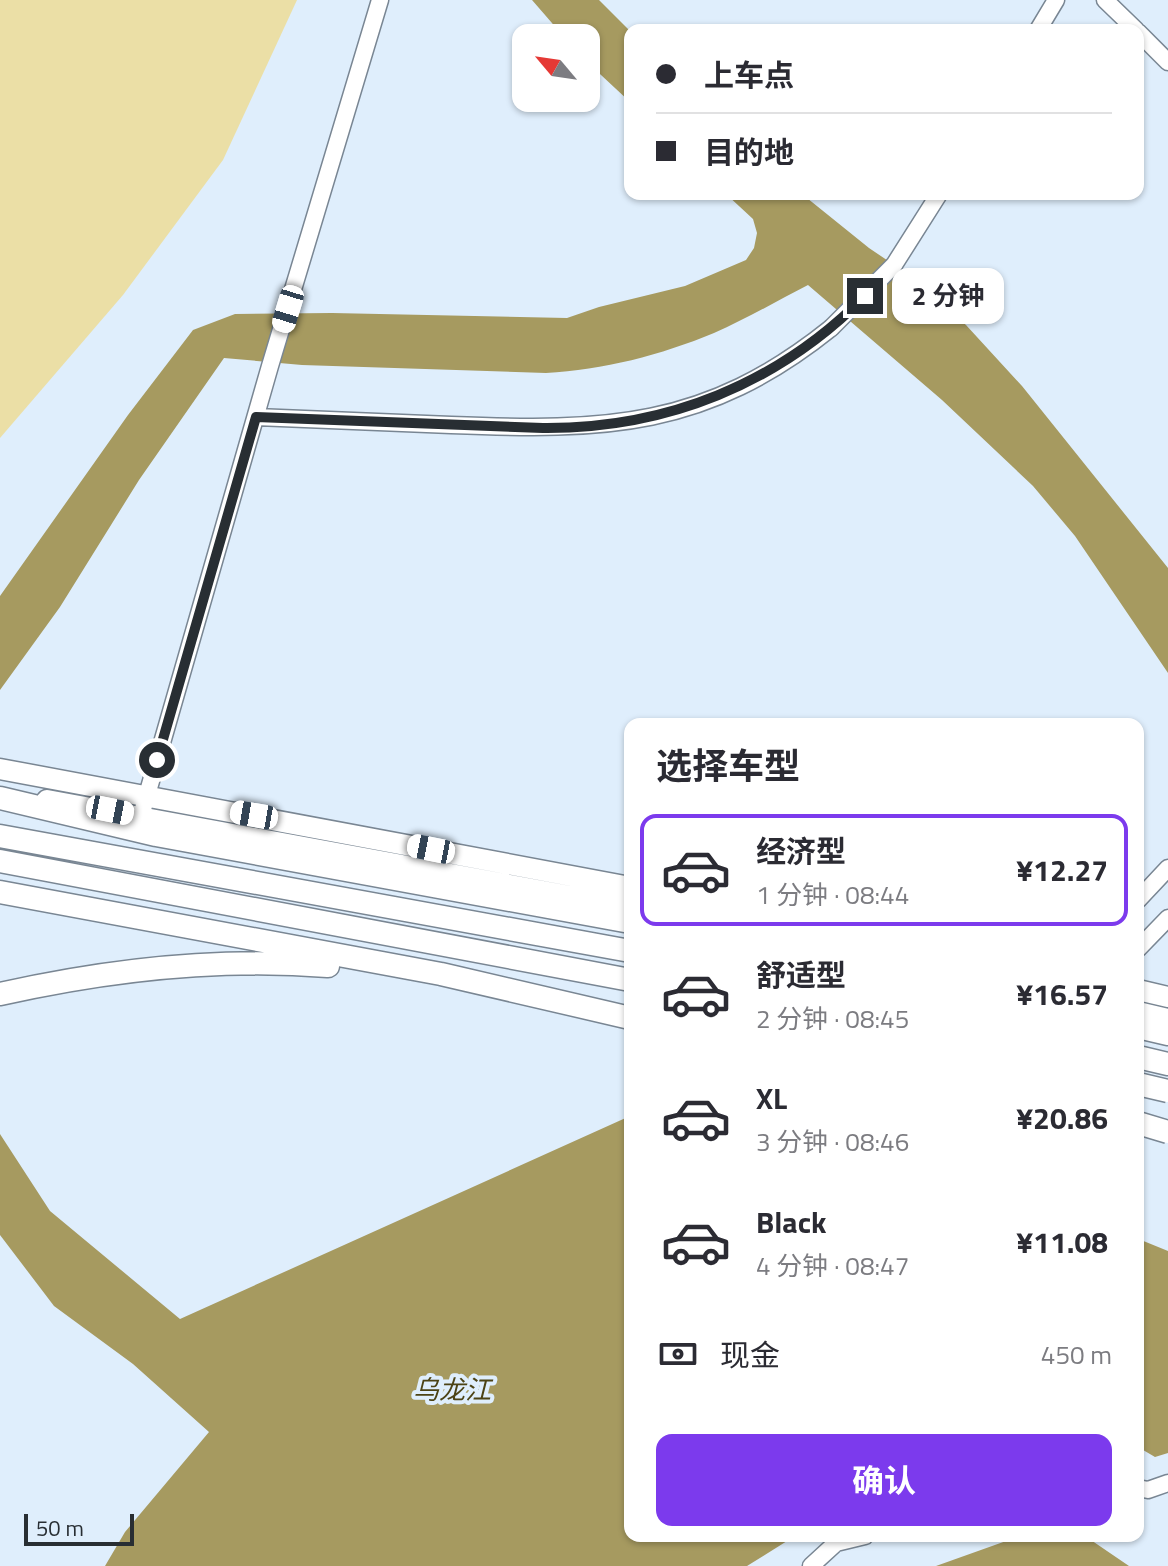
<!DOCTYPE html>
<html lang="zh">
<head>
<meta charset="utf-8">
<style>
	:root { --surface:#fff; --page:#f7f7f7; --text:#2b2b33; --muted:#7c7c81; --line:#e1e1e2; --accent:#7c3aed }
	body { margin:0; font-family:"Titillium Web","Noto Sans SC",sans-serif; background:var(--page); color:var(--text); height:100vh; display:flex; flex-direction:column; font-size:30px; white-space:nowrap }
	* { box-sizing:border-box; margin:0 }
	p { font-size:26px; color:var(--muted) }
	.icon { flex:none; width:44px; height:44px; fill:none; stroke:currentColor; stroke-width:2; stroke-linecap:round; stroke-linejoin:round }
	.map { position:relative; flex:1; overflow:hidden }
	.panel { position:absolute; left:624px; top:718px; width:520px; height:824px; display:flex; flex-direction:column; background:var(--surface); border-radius:16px; box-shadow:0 2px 6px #0004 }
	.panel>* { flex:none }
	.hud { position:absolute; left:624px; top:24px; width:520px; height:176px; border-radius:16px; box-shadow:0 2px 6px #0004; display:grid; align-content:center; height:176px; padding:0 32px; background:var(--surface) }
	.needle { width:52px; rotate:299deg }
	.buttons { position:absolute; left:512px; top:24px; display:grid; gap:16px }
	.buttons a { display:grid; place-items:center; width:88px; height:88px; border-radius:16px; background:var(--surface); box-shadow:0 2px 6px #0004; font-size:40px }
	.scale { position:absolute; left:24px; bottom:20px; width:110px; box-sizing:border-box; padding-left:8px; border:4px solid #282e33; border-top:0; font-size:22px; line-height:28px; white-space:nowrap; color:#282e33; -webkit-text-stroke:6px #dfeefc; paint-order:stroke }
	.end { position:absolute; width:36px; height:36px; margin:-18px; border:10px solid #282e33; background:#fff; box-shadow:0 0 0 4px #fff }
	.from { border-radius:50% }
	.bubble { position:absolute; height:56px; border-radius:16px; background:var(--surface); box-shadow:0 2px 6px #0004; font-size:26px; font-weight:700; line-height:56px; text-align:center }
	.car { position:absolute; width:24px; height:48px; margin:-24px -12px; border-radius:10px; box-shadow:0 0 6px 2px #0007; background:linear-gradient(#fff 24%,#345 0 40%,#fff 0 76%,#345 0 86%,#fff 0) }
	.hud b { display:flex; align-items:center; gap:28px; height:76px; font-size:30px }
	.hud b+b { border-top:2px solid var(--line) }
	.hud i { width:20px; height:20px; background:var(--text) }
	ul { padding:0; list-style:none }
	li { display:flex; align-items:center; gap:24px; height:112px; margin:0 16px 12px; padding:0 16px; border:4px solid transparent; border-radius:16px }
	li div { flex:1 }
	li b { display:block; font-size:30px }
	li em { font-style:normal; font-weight:700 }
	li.current { border-color:var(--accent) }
	li>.icon { width:72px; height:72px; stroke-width:1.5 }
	h2 { padding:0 32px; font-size:36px; line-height:96px }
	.pay { display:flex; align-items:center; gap:20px; height:88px; padding:0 32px; font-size:30px }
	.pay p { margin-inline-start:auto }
	.primary-button { display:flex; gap:16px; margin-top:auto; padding:16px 32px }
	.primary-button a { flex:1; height:92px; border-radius:16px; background:var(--accent); color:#fff; font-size:32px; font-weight:700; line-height:92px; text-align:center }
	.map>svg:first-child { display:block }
	.green { fill:#ebdfa6 }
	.water { fill:#a69a60 }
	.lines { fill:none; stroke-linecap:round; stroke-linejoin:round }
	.minor-casing { stroke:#798693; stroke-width:19 }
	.major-casing { stroke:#798693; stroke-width:23 }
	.highway-casing { stroke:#798693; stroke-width:25 }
	.minor { stroke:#fff; stroke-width:16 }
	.major { stroke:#fff; stroke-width:20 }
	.highway { stroke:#fff; stroke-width:22 }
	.minor-bridge-casing { stroke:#798693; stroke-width:19; stroke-linecap:butt }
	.highway-bridge-casing { stroke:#798693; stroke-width:25; stroke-linecap:butt }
	.minor-bridge { stroke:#fff; stroke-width:16 }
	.highway-bridge { stroke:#fff; stroke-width:22 }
	.route { stroke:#282e33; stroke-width:10 }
	.labels { text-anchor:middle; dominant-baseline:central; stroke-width:8; stroke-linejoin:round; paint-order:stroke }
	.water-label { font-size:26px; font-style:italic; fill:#4c4315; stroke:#dfeefc }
</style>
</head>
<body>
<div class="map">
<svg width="1168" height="1566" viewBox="0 0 1168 1566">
	<rect width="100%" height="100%" fill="#dfeefc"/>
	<path class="green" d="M0 0H297L223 160 123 295 0 438Z"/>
	<path class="water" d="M532 0H599L630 31V102L586 61V38H565Z
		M726 194H802L869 248 915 279 966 325 1022 386 1168 568V673L1075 536 1033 486 942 400 808 285C777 301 746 319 714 333 661 355 603 370 546 373L302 365 224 358 139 480 60 607 0 690V596L128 415 193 330 235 314 332 313 567 318 599 307 685 286 746 260 754 248 757 233 753 219Z
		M630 1116V1536H795L747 1566H105L125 1532 209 1432 133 1364 54 1306 0 1235V1134L50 1211 180 1319Z
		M1141 1240 1168 1251V1453L1155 1457 1138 1447V1241Z
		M1020 1536H1085L1129 1566H936Z"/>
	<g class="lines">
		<defs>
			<path id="minor" d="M1105 0 1136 30
				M1038 30 1056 0
				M1138 32 1168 62
				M894 265 939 194
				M256 417C321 420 386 422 451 425 605 431 705 429 831 328
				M141 816 270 366 380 0
				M1138 900 1168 868
				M1138 949 1168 918
				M1138 1488 1148 1490 1168 1483
				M811 1566 836 1543 865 1536"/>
			<path id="major" d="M0 769 630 887
				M47 800 630 907
				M1138 990 1168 997
				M1138 1012 1168 1019"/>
			<path id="highway" d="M0 798 156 835 630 922
				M0 836 630 951
				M0 861 630 980
				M0 892 441 974 630 1018
				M0 994C107 970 218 957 328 966
				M1138 1027 1168 1034
				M1138 1057 1168 1064"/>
		</defs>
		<use href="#minor" class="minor-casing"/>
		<use href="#major" class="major-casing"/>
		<use href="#highway" class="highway-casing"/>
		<use href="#minor" class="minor"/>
		<use href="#major" class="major"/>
		<use href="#highway" class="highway"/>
		<defs>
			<path id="minor-bridge" d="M831 328 894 265"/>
			<path id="highway-bridge" d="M1138 1084 1168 1091
				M1138 1123 1168 1132"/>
		</defs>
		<use href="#minor-bridge" class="minor-bridge-casing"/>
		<use href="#highway-bridge" class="highway-bridge-casing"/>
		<use href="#minor-bridge" class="minor-bridge"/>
		<use href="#highway-bridge" class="highway-bridge"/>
	</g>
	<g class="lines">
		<path class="route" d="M157 760 256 417 543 428C666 429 778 384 865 296"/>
	</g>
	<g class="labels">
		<g class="water-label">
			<text x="452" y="1389">乌龙江</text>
		</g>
	</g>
</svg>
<div class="buttons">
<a><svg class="needle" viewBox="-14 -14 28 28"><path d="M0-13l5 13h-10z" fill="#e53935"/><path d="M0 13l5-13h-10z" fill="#7c7c81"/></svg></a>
</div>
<div class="scale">50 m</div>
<i class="end from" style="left:157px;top:760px"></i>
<i class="end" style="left:865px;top:296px"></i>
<div class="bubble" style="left:892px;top:268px;width:112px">2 分钟</div>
<i class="car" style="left:288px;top:309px;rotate:197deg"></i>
<i class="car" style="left:110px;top:810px;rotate:101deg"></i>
<i class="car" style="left:254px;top:815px;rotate:280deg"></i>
<i class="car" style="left:431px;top:849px;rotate:281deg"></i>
<div class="hud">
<b><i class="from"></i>上车点</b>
<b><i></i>目的地</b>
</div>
<section class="panel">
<h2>选择车型</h2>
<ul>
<li class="current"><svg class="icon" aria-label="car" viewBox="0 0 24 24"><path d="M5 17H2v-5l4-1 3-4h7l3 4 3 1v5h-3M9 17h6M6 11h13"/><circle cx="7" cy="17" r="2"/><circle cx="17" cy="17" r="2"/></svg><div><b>经济型</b><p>1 分钟 · 08:44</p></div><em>¥12.27</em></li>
<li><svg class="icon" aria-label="car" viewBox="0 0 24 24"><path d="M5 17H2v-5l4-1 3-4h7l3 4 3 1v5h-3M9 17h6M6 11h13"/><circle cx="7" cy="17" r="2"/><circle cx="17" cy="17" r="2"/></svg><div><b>舒适型</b><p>2 分钟 · 08:45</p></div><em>¥16.57</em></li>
<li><svg class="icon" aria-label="car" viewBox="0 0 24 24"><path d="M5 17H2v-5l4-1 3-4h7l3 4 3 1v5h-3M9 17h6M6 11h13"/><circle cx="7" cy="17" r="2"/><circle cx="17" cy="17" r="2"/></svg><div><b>XL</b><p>3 分钟 · 08:46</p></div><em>¥20.86</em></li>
<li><svg class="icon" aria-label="car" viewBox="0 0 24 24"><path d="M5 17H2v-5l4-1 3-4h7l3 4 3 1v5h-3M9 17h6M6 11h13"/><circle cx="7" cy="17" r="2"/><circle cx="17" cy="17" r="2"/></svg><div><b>Black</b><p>4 分钟 · 08:47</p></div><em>¥11.08</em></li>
</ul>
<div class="pay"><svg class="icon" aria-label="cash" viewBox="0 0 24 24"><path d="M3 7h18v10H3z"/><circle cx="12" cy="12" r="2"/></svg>现金<p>450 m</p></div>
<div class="primary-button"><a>确认</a></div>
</section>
</div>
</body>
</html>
